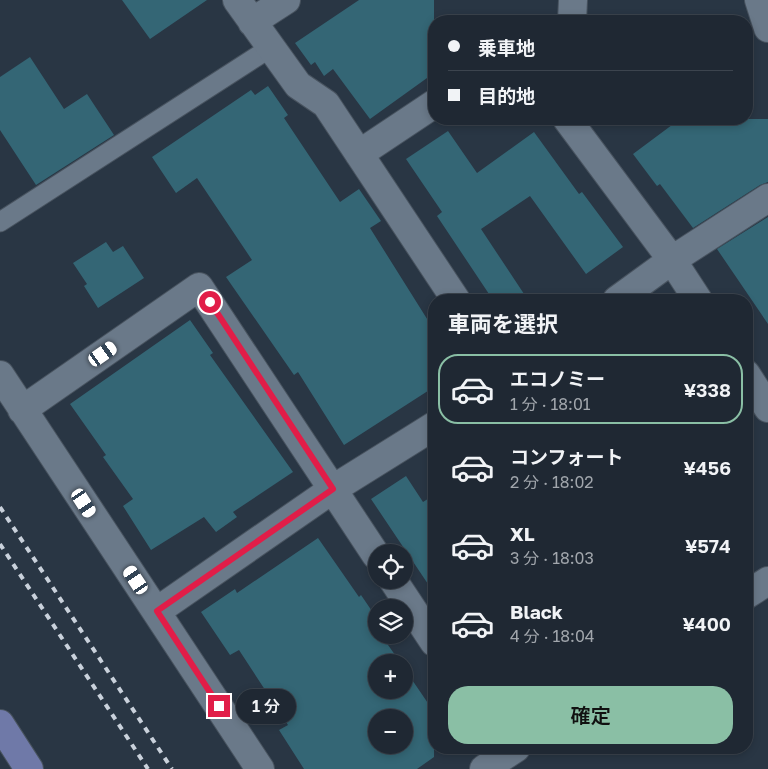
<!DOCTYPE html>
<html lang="ja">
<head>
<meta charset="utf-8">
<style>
	:root { --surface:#1f2833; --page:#27303b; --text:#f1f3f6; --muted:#a1a6ac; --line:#3c444e; --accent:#8abfa5 }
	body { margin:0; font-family:"Golos Text","Noto Sans JP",sans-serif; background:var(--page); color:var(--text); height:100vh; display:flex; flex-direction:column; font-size:19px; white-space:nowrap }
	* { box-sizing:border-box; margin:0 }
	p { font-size:16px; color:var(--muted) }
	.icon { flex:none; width:28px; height:28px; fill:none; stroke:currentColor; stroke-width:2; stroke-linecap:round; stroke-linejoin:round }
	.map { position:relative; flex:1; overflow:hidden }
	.drawer { position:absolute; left:428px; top:294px; width:325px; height:460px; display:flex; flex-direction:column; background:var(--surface); border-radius:20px; box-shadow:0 2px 8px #0003,0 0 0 1px var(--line) }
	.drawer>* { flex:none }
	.banner { position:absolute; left:428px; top:15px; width:325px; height:110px; border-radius:20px; box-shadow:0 2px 8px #0003,0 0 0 1px var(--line); display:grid; align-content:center; height:110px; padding:0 20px; background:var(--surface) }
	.fabs { position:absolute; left:368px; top:544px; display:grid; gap:10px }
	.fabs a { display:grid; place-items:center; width:45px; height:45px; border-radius:50%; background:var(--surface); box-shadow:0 2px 8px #0003,0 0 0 1px var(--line); font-size:25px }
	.end { position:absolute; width:22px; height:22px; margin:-11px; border:6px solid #e11d48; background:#fff; box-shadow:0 0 0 2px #fff }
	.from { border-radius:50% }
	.bubble { position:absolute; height:35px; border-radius:18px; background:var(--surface); box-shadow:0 2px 8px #0003,0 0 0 1px var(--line); font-size:16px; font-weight:600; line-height:35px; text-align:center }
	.car { position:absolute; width:15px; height:30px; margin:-15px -8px; border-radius:6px; box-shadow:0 0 4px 1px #0007; background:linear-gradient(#fff 24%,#345 0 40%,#fff 0 76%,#345 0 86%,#fff 0) }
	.banner b { display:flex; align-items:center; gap:18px; height:48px; font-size:19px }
	.banner b+b { border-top:1px solid var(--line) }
	.banner i { width:12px; height:12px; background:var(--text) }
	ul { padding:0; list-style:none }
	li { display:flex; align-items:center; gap:15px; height:70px; margin:0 10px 8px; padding:0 10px; border:2px solid transparent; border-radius:20px }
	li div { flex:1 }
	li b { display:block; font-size:19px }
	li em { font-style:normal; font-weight:600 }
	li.current { border-color:var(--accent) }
	li>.icon { width:45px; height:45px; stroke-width:1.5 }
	h2 { padding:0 20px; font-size:22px; line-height:60px }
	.cta { display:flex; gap:10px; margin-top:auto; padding:10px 20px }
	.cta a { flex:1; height:58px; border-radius:20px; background:var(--accent); color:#111; font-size:20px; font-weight:600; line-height:58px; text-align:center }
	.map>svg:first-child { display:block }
	.building { fill:#346675; fill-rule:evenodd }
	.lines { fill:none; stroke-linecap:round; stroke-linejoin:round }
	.lane-casing { stroke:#48535f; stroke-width:21 }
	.street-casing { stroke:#48535f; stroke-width:30 }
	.secondary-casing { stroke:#48535f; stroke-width:30 }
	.lane { stroke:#6a7989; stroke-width:19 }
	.street { stroke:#6a7989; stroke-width:28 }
	.secondary { stroke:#6f79a8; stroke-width:28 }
	.rail { stroke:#c9d1db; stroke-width:4; stroke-dasharray:6 6; stroke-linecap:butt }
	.route { stroke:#e11d48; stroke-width:6 }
</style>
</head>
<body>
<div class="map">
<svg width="768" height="769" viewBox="0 0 768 769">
	<rect width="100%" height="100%" fill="#293644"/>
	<path class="building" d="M122 0H207L150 39Z
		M359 0H434V73L370 119 333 69 324 76 315 62 311 65 295 43Z
		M30 57 64 109 87 94 114 135 36 185 0 130V77Z
		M268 86 288 115 284 118 340 202 359 189 381 221 370 228 434 330V387L344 445 298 372 294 375 226 277 252 260 197 178 176 193 152 157 251 90 255 95Z
		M680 119H768V182L760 185 693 228 660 184 657 186 633 154Z
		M448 131 477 173 534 132 579 194 582 192 623 247 586 274 530 196 481 229 528 300H493L437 216 442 212 406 159Z
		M768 217V324L717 249Z
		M106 242 113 252 123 246 144 278 98 308 84 286 87 284 73 263Z
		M190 320 213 353 210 355 293 472 233 512 237 517 216 532 204 517 151 550 123 506 133 499 103 457 106 455 70 404Z
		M406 476 423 502 434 495V593L371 499Z
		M318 538 359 597 361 595 376 617V635H381L400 662H376V690H404V668L434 712V757L417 769H304L279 730 288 725 239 650 230 655 201 612 235 589 237 593ZM376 718H404V745H376Z"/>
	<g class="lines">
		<defs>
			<path id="lane" d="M0 222 270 48"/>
			<path id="street" d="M237 0 298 85 326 104 456 300
				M759 0 768 28
				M572 21 573 0
				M252 22 286 0
				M567 119 672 260 698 300
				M359 154 434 104
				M617 300 672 260 768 198
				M746 374 768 408
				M0 375 260 769
				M22 410 199 287 376 555
				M393 580 434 642
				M746 595 768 581
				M157 611 333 489 434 426
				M484 769 516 748"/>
			<path id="secondary" d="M0 724 29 769"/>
		</defs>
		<use href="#lane" class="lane-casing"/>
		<use href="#street" class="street-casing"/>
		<use href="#secondary" class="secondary-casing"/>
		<use href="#lane" class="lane"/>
		<use href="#street" class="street"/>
		<use href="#secondary" class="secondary"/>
		<path class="rail" d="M0 507 172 769
			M0 544 148 769"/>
	</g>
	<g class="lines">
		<path class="route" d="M210 302 333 489 157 611 219 706"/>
	</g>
</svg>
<div class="fabs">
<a><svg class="icon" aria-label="locate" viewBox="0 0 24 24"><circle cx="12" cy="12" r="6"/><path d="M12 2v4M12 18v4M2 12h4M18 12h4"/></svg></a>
<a><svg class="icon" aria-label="layers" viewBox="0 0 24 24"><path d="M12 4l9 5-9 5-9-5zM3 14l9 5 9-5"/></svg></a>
<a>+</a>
<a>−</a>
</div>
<i class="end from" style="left:210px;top:302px"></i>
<i class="end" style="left:219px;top:706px"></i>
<div class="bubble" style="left:236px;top:689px;width:60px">1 分</div>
<i class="car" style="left:103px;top:354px;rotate:55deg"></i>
<i class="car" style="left:84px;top:503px;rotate:147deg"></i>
<i class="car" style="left:136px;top:580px;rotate:326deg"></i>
<div class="banner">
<b><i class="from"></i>乗車地</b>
<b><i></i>目的地</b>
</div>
<section class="drawer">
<h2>車両を選択</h2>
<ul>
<li class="current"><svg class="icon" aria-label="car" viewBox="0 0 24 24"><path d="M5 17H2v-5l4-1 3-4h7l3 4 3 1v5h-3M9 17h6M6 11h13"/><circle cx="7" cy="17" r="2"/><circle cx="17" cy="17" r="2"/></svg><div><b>エコノミー</b><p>1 分 · 18:01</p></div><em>¥338</em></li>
<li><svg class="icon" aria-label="car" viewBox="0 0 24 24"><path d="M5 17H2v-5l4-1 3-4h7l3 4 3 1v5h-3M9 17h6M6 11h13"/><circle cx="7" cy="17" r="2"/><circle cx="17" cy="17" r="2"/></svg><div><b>コンフォート</b><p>2 分 · 18:02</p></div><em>¥456</em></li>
<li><svg class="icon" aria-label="car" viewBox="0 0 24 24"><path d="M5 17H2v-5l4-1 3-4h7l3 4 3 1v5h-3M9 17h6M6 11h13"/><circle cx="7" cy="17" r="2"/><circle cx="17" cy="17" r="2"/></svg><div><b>XL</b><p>3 分 · 18:03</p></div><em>¥574</em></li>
<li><svg class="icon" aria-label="car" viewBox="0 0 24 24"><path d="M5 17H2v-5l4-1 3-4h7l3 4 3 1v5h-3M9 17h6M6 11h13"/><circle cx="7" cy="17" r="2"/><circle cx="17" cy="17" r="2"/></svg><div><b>Black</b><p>4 分 · 18:04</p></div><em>¥400</em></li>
</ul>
<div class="cta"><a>確定</a></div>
</section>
</div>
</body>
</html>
